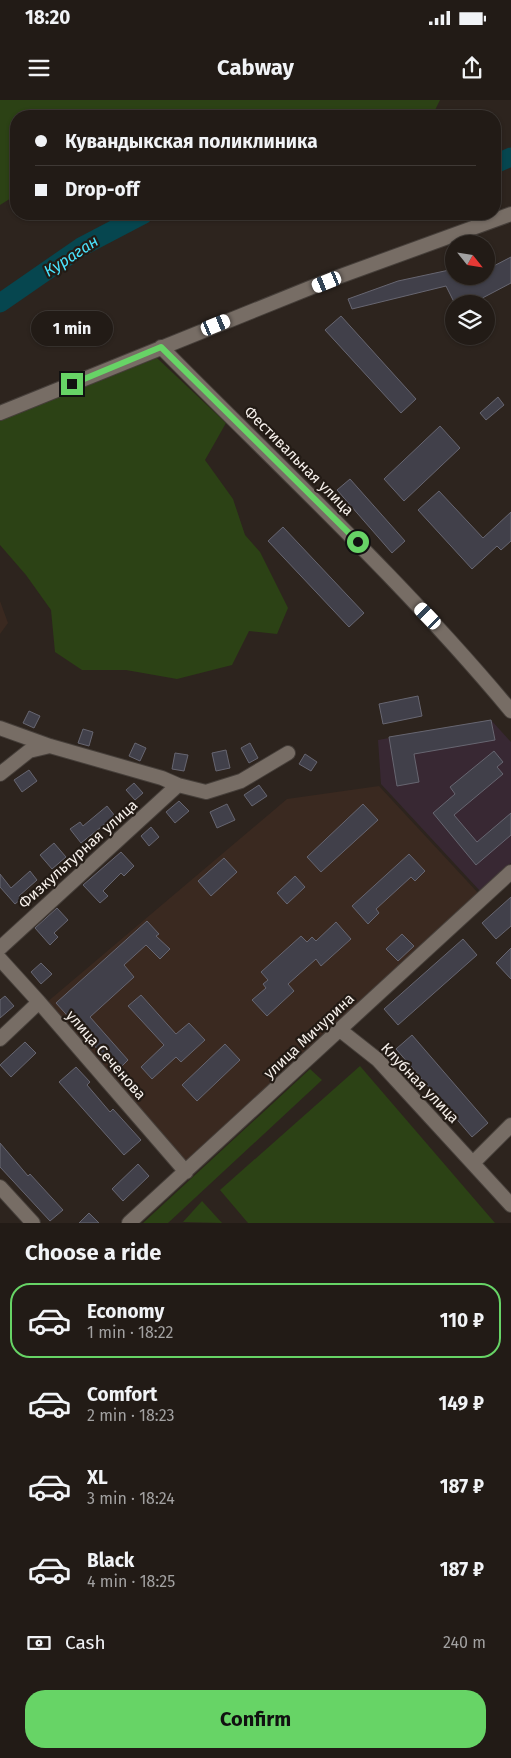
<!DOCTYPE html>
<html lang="en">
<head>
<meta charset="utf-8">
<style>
	:root { --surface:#221b16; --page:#2e2823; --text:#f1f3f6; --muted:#a2a1a1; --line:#3f3935; --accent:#67d466 }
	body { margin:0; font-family:"Fira Sans",sans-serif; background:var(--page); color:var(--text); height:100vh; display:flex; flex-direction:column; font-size:19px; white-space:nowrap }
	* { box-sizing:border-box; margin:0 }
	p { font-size:16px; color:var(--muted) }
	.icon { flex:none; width:28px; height:28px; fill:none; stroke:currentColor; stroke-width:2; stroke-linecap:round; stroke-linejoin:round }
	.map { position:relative; height:1123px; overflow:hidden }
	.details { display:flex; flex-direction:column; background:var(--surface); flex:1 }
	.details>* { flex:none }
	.guide { position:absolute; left:10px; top:10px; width:491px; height:110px; border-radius:20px; box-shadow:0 1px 4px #0004,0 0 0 1px var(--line); display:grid; align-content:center; height:110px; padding:0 25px; background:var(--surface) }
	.needle { width:32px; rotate:120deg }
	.controls { position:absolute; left:445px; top:135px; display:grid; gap:10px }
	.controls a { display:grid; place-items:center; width:50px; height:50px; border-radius:50%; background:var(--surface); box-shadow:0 1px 4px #0004,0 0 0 1px var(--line); font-size:25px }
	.end { position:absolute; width:22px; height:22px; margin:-11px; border:6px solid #67d466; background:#111; box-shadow:0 0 0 2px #111 }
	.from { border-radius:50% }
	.bubble { position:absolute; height:35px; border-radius:18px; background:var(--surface); box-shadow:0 1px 4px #0004,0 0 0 1px var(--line); font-size:16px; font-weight:700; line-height:35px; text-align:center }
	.car { position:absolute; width:15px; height:30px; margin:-15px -8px; border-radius:6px; box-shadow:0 0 4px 1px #0007; background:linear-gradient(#fff 24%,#345 0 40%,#fff 0 76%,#345 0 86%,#fff 0) }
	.guide b { display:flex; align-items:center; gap:18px; height:48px; font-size:19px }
	.guide b+b { border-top:1px solid var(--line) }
	.guide i { width:12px; height:12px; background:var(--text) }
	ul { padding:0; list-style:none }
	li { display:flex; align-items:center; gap:15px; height:75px; margin:0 10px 8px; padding:0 15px; border:2px solid transparent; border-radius:20px }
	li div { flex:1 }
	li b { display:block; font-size:19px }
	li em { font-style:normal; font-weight:700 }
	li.selected { border-color:var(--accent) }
	li>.icon { width:45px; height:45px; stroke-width:1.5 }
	h2 { padding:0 25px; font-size:22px; line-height:60px }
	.pay { display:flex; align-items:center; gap:12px; height:55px; padding:0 25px; font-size:19px }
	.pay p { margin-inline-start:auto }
	.primary-button { display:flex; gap:10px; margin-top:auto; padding:10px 25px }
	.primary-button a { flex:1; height:58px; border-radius:20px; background:var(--accent); color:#111; font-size:20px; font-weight:700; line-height:58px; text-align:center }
	.status { display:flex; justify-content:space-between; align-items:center; height:35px; padding:0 25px; background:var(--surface); direction:ltr }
	.status svg { height:14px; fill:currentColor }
	header { display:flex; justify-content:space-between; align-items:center; height:65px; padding:0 25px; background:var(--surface); font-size:22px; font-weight:700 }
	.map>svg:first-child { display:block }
	.industrial { fill:#382833 }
	.medical { fill:#3a2920 }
	.green { fill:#2c4215 }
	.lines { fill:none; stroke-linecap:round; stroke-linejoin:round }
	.river { stroke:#06464f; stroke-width:19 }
	.building { fill:#41404a; stroke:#676671 }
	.minor-casing { stroke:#463f3a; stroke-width:16 }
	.minor { stroke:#776d65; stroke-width:14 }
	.route { stroke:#67d466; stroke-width:6 }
	.labels { text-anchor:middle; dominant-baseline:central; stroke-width:4.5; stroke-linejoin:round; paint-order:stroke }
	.street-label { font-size:15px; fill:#f6f0eb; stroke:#231b15 }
	.water-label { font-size:16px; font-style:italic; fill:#4ae4fe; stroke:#231b15 }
</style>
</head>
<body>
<div class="status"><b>18:20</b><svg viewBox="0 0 49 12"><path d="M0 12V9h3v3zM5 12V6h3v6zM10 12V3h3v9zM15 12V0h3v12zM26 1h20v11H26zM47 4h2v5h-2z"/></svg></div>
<header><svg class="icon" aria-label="menu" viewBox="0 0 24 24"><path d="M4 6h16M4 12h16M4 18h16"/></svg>Cabway<svg class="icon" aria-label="share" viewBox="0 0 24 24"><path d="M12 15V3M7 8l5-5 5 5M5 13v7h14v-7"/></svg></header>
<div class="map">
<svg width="511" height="1123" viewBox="0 0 511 1123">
	<rect width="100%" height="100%" fill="#2d241e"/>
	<path class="industrial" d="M491 620 511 642V763L480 791 381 684 378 640Z"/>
	<path class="medical" d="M0 501 8 523 0 534Z
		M379 686 479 794 186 1065 46 903 287 699Z"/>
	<path class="green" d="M0 0H440L432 16H16V95L0 105Z
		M157 258 226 323 205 360 233 399 245 435 260 452 288 508 277 534 249 531 232 565 177 579 126 570H82L55 552 51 510 26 475 0 445V320Z
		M360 966 495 1123H248L220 1090Z
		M310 969 322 980 168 1123H143Z
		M202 1101 222 1123 183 1122Z"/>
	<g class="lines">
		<path class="river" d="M495 64 511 57
			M0 203 81 147 144 114"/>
	</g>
	<path class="building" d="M511 157V183L471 204H455L446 186 352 209 348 199 398 181 454 169V176H486V170Z
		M341 216 416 299 401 313 325 230Z
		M498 297 504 305 486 320 480 313Z
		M440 326 460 348 404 401 384 379Z
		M350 379 405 441 392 453 337 390Z
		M439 391 483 438 511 412V441L501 450 497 446 472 469 418 410Z
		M283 427 364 513 349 527 268 441Z
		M418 596 422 616 383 624 379 604Z
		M29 611 40 616 34 628 23 623Z
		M491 620 495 640 414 654 419 682 397 686 389 637Z
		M83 629 93 632 89 646 78 643Z
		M135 643 146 648 140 661 129 656Z
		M250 643 258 658 249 663 241 648Z
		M226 650 230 668 216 671 212 653Z
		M494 651 503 662 497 667 503 674 454 715 477 742 511 713V735L476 765 433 713 455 694 450 687Z
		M175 653 188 655 184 671 172 669Z
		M305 654 317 662 311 671 299 664Z
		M29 670 37 681 22 692 14 680Z
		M134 683 143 693 135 700 126 690Z
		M259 685 267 696 252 706 244 695Z
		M179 701 189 711 175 723 166 712Z
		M227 704 235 720 217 728 210 712Z
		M363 704 378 720 321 772 307 757Z
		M107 706 115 716 81 743 70 729 80 722 83 726Z
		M151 727 159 737 149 746 141 736Z
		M54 743 66 757 52 769 40 755Z
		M121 752 134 766 124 776 121 773 103 791 108 796 100 803 83 785Z
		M409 754 425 771 415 781 411 777 376 809 379 813 368 824 352 806Z
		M224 758 237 772 211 796 198 781Z
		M30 771 37 780 19 796 21 799 15 804 0 787V774L11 788Z
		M295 776 305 787 287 804 277 793Z
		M511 797V826L496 839 482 823Z
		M57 808 68 820 54 833 58 837 50 845 35 828Z
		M147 821 159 834 156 836 170 849 160 859 146 845 124 865 134 877 90 917 128 960 117 971 56 903Z
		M336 822 351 839 321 866 316 859 288 884 294 891 267 916 252 900 266 888 263 884 268 880 261 872 301 836 307 842 312 837 316 841Z
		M402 834 414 846 398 861 386 849Z
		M463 839 477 855 398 925 384 909Z
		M511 848V879L496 863Z
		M41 863 52 874 41 884 31 872Z
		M141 895 176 934 189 923 205 940 181 962 176 957 152 979 141 967 164 945 128 906Z
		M5 896 14 906 0 918V900Z
		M412 935 488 1023 472 1037 396 949Z
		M25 942 36 953 11 977 0 965Z
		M225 944 240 960 197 1001 182 985Z
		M76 967 90 982 87 985 110 1012 113 1009 141 1040 124 1055 59 982Z
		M0 1043 28 1076 30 1074 63 1110 50 1121 0 1067Z
		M138 1064 149 1076 123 1101 112 1089Z
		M89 1113 99 1123H79Z"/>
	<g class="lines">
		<defs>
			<path id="minor" d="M161 247C279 367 403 481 511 611
				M0 313 327 181 511 114
				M0 628 50 646 162 678 178 685 206 692 241 681 288 653
				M0 674 29 651 50 646
				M0 848 178 685
				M0 859 39 902 186 1072
				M340 930 378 960 511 1105
				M0 939 39 902
				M473 1063 511 1025
				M0 1087 33 1123
				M129 1123 511 772"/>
		</defs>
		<use href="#minor" class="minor-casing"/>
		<use href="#minor" class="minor"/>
	</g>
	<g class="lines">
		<path class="route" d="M72 284 161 247 358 442"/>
	</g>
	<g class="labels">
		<g class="street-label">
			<text transform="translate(299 361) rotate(45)">Фестивальная улица</text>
			<text transform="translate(78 754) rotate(-42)">Физкультурная улица</text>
			<text transform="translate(309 936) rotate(-43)">улица Мичурина</text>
			<text transform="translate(106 955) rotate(49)">улица Сеченова</text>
			<text transform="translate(420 983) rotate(46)">Клубная улица</text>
		</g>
		<g class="water-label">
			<text transform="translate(71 156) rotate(-33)">Кураган</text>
		</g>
	</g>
</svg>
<div class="controls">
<a><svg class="needle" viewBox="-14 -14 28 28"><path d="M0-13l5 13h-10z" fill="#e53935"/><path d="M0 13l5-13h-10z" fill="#a2a1a1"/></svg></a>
<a><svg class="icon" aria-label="layers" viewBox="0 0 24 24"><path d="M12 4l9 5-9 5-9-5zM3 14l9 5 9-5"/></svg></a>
</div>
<i class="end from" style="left:358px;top:442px"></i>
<i class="end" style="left:72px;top:284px"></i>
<div class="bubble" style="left:31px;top:211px;width:82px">1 min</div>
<i class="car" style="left:327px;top:182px;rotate:248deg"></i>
<i class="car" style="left:216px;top:225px;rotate:68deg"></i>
<i class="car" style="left:428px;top:516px;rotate:316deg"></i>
<div class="guide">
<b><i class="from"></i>Кувандыкская поликлиника</b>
<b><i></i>Drop-off</b>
</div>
</div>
<section class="details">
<h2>Choose a ride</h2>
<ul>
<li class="selected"><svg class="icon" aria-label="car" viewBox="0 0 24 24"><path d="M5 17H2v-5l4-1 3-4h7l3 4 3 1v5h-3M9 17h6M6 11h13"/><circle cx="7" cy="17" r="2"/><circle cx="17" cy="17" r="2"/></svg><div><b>Economy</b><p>1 min · 18:22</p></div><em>110 ₽</em></li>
<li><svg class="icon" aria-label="car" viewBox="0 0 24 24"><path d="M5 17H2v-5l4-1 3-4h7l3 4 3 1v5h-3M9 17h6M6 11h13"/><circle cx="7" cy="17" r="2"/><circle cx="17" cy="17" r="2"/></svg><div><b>Comfort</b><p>2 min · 18:23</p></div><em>149 ₽</em></li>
<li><svg class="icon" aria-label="car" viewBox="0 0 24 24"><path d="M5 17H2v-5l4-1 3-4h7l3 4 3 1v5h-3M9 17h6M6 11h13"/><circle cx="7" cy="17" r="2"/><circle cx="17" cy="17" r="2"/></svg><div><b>XL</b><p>3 min · 18:24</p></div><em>187 ₽</em></li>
<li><svg class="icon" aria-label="car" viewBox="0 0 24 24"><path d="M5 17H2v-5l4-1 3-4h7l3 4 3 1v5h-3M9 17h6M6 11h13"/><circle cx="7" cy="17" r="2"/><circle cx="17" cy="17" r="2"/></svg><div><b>Black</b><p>4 min · 18:25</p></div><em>187 ₽</em></li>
</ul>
<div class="pay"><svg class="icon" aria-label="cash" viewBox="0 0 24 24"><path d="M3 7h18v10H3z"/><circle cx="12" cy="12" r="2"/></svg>Cash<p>240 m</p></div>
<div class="primary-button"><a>Confirm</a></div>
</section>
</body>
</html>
